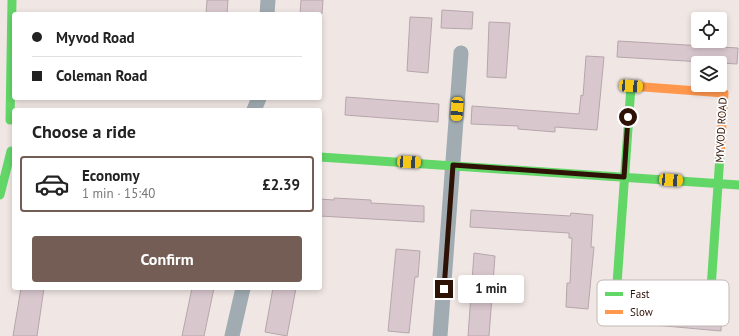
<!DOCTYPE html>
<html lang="en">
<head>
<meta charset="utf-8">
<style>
	:root { --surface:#fff; --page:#f2f2f2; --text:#222; --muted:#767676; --line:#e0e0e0; --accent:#735d54 }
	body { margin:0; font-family:"PT Sans",sans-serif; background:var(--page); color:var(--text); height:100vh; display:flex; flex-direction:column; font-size:15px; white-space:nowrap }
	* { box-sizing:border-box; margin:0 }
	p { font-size:13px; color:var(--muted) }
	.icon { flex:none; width:22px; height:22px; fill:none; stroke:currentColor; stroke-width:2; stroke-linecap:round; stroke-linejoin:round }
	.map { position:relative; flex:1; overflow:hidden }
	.sheet { position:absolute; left:12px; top:108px; width:310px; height:182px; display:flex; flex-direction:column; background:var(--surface); border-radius:4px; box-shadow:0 2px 6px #0003 }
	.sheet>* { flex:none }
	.top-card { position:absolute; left:12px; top:12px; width:310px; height:88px; border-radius:4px; box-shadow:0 2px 6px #0003; display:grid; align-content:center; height:88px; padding:0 20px; background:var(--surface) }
	.controls { position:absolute; left:691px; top:12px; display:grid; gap:8px }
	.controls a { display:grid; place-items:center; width:36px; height:36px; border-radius:4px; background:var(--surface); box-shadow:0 2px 6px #0003; font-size:20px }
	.end { position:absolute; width:18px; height:18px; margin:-9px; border:5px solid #2f1206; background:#fff; box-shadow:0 0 0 2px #fff }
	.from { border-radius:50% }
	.bubble { position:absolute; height:28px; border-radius:4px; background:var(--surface); box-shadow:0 2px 6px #0003; font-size:13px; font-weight:800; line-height:28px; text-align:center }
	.car { position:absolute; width:12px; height:24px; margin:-12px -6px; border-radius:5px; box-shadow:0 0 3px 1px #0007; background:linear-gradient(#f5c518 24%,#345 0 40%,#f5c518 0 76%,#345 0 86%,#f5c518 0) }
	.top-card b { display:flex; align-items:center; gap:14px; height:38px; font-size:15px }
	.top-card b+b { border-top:1px solid var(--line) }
	.top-card i { width:10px; height:10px; background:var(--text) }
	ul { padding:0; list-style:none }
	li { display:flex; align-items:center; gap:12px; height:56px; margin:0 8px 6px; padding:0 12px; border:2px solid transparent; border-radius:4px }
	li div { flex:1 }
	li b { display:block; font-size:15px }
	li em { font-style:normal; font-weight:800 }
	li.current { border-color:var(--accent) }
	li>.icon { width:36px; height:36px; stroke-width:1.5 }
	h2 { padding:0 20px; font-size:18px; line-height:48px }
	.primary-button { display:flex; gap:8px; margin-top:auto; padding:8px 20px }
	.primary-button a { flex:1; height:46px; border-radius:4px; background:var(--accent); color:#fff; font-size:16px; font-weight:800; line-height:46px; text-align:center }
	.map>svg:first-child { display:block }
	.building { fill:#d9c7ce; stroke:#b6a6ac }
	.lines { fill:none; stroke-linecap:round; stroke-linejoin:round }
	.street { stroke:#a0acb1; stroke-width:15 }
	.fast { stroke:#63d668; stroke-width:9 }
	.slow { stroke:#ff974d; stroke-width:9 }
	.route { stroke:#2f1206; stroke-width:5 }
	.labels { text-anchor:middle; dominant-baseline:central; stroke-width:3.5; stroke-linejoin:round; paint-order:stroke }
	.street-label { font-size:11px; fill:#2f1206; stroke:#fff }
	.key { fill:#fff; stroke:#c1b8b4; stroke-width:1 }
	.key-label { font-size:11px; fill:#2f1206 }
</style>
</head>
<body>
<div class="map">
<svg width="739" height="336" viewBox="0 0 739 336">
	<rect width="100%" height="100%" fill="#f0e7e4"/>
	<path class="building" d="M207 0H228L227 14H206Z
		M301 0H323L322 14H300Z
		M442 10 473 12 472 29 441 28Z
		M410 17 432 18 428 73 407 71Z
		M489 22 510 23 506 78 487 77Z
		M618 41 738 48 737 64 617 57Z
		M586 56 604 57 597 130 555 127V132L518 129V126L471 124 472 106 579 114 581 95 583 96Z
		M346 97 439 104 438 122 345 115Z
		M334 198 371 200V203L424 206V222L320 216V199L334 200Z
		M471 210 570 216 571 213 593 215 591 247H594L588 309 566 307 567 283H570L572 238H569V233L470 227Z
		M396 249 420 251 418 277H415L409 333 388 331Z
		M474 253 495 256 489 336H468Z
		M21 288H44L37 336H13Z
		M192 288H214L204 336H182Z
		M273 288H296L287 336 265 332Z
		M599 303 722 311 721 331 598 320Z"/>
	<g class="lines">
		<path class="street" d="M267 14 268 0
			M254 110 259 98
			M232 336 243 288
			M440 336 461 53"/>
		<path class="fast" d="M631 86 617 284 711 289 720 155
			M10 120 12 0
			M320 157 739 185
			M0 195 11 151"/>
		<path class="slow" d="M631 86 724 93 720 155"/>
	</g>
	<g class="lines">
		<path class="route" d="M444 289 453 165 624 177 628 117"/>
	</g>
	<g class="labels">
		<g class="street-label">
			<text transform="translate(721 130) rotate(-87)">MYVOD ROAD</text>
		</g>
	</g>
	<rect x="597" y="280" width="132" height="46" rx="6" class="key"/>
	<rect x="605" y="292" width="18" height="4" fill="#63d668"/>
	<rect x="605" y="310" width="18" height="4" fill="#ff974d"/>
	<g class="key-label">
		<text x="630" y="298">Fast</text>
		<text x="630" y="316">Slow</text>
	</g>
</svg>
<div class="controls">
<a><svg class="icon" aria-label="locate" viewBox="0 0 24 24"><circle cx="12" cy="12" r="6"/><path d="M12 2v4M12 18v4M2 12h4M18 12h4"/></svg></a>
<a><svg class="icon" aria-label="layers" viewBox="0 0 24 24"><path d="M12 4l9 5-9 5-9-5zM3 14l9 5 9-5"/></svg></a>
</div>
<i class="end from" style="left:628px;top:117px"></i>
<i class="end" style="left:444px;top:289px"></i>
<div class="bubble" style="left:458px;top:275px;width:66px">1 min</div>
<i class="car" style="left:631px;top:86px;rotate:94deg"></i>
<i class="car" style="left:457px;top:109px;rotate:184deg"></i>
<i class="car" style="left:409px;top:162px;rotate:93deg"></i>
<i class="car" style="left:671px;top:180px;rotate:94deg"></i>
<div class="top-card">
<b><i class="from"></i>Myvod Road</b>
<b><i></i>Coleman Road</b>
</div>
<section class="sheet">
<h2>Choose a ride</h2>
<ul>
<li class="current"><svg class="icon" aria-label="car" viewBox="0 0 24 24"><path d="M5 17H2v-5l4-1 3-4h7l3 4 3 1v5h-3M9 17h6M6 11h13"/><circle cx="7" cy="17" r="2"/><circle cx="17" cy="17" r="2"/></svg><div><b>Economy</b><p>1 min · 15:40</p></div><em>£2.39</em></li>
</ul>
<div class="primary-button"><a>Confirm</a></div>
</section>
</div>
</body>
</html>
